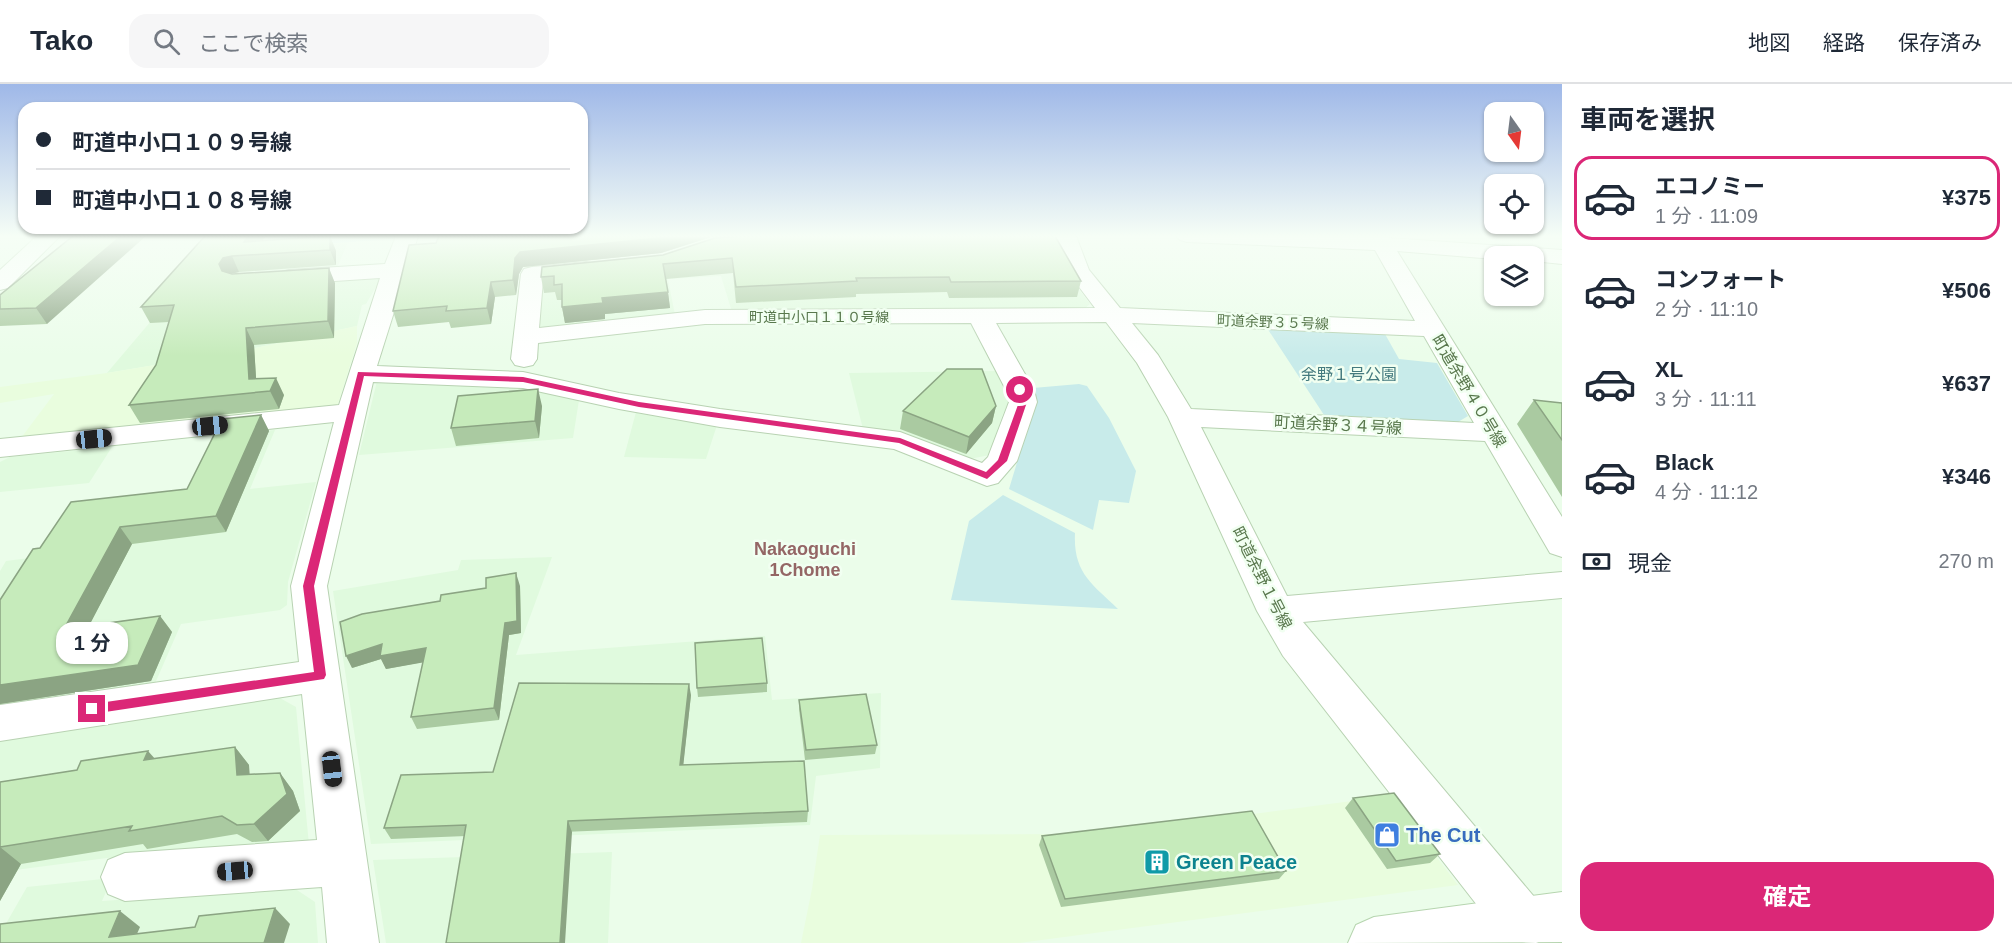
<!DOCTYPE html>
<html lang="ja">
<head>
<meta charset="utf-8">
<style>
	:root { --surface:#fff; --page:#f6f6f7; --text:#1f2937; --muted:#747a83; --line:#e0e1e3; --accent:#db2777 }
	body { margin:0; font-family:Helvetica,"Noto Sans JP",sans-serif; background:var(--page); color:var(--text); height:100vh; display:flex; flex-direction:column; font-size:22px; white-space:nowrap }
	* { box-sizing:border-box; margin:0 }
	p { font-size:20px; color:var(--muted) }
	.icon { flex:none; width:33px; height:33px; fill:none; stroke:currentColor; stroke-width:2; stroke-linecap:round; stroke-linejoin:round }
	.map { position:relative; flex:1; overflow:hidden }
	.drawer { display:flex; flex-direction:column; background:var(--surface); width:450px }
	.drawer>* { flex:none }
	.top-card { position:absolute; left:18px; top:18px; width:570px; height:132px; border-radius:18px; box-shadow:0 2px 4px #0004; display:grid; align-content:center; height:132px; padding:0 18px; background:var(--surface) }
	.needle { width:39px; rotate:166deg }
	.fabs { position:absolute; left:1484px; top:18px; display:grid; gap:12px }
	.fabs a { display:grid; place-items:center; width:60px; height:60px; border-radius:12px; background:var(--surface); box-shadow:0 2px 4px #0004; font-size:30px }
	.end { position:absolute; width:27px; height:27px; margin:-14px; border:8px solid #db2777; background:#fff; box-shadow:0 0 0 3px #fff }
	.from { border-radius:50% }
	.bubble { position:absolute; height:42px; border-radius:18px; background:var(--surface); box-shadow:0 2px 4px #0004; font-size:20px; font-weight:700; line-height:42px; text-align:center }
	.car { position:absolute; width:18px; height:36px; margin:-18px -9px; border-radius:8px; box-shadow:0 0 4px 2px #0007; background:linear-gradient(#222 24%,#8ab4d8 0 40%,#222 0 76%,#8ab4d8 0 86%,#222 0) }
	.top-card b { display:flex; align-items:center; gap:21px; height:57px; font-size:22px }
	.top-card b+b { border-top:2px solid var(--line) }
	.top-card i { width:15px; height:15px; background:var(--text) }
	ul { padding:0; list-style:none }
	li { display:flex; align-items:center; gap:18px; height:84px; margin:0 12px 9px; padding:0 6px; border:3px solid transparent; border-radius:18px }
	li div { flex:1 }
	li b { display:block; font-size:22px }
	li em { font-style:normal; font-weight:700 }
	li.active { border-color:var(--accent) }
	li>.icon { width:54px; height:54px; stroke-width:1.5 }
	h2 { padding:0 18px; font-size:27px; line-height:72px }
	.pay { display:flex; align-items:center; gap:15px; height:66px; padding:0 18px; font-size:22px }
	.pay p { margin-inline-start:auto }
	.primary-button { display:flex; gap:12px; margin-top:auto; padding:12px 18px }
	.primary-button a { flex:1; height:69px; border-radius:18px; background:var(--accent); color:#fff; font-size:24px; font-weight:700; line-height:69px; text-align:center }
	header { display:flex; align-items:center; gap:36px; box-sizing:border-box; height:84px; padding:0 30px; background:var(--surface); border-bottom:2px solid var(--line) }
	header strong { font-size:28px }
	nav { display:flex; gap:33px; margin-inline-start:auto; font-size:21px }
	.search { width:420px; height:54px; background:var(--page); display:flex; align-items:center; gap:15px; box-sizing:border-box; padding:0 21px; border-radius:18px; color:var(--muted); font-size:22px }
	main { display:flex; flex:1; min-height:0 }
	.map>svg:first-child { display:block }
	.residential { fill:#e0fade }
	.commercial { fill:#e9fdde }
	.green { fill:#c8ebea }
	.lines { fill:none; stroke-linecap:round; stroke-linejoin:round }
	.minor-casing { stroke:#b8d2b2; stroke-width:2 }
	.secondary-casing { stroke:#b6d5af; stroke-width:2 }
	.minor { fill:#fff; fill-rule:evenodd }
	.secondary { fill:#fff; fill-rule:evenodd }
	.wall { fill:#aacaa1 }
	.shaded-wall { fill:#8ba483 }
	.building { fill:#c6ebbb; stroke:#8ba483; stroke-width:1.5 }
	.route { fill:#db2777 }
	.labels { text-anchor:middle; dominant-baseline:central; stroke-width:5; stroke-linejoin:round; paint-order:stroke }
	.far-street-label { font-size:14px; fill:#59784d; stroke:#f1fff1 }
	.park-label { font-size:16px; fill:#447a7e; stroke:#f1fff1 }
	.street-label { font-size:16px; fill:#59784d; stroke:#f1fff1 }
	.neighbourhood-label { font-size:18px; font-weight:bold; fill:#946665; stroke:#f1fff1 }
	.near-shop-label { font-size:20px; font-weight:bold; fill:#366cbe; stroke:#f1fff1; text-anchor:start }
	.near-culture-label { font-size:20px; font-weight:bold; fill:#0d838f; stroke:#f1fff1; text-anchor:start }
</style>
</head>
<body>
<header>
<strong>Tako</strong>
<div class="search"><svg class="icon" aria-label="search" viewBox="0 0 24 24"><circle cx="10" cy="10" r="6"/><path d="M15 15l6 6"/></svg>ここで検索</div>
<nav><a>地図</a><a>経路</a><a>保存済み</a></nav>
</header>
<main>
<div class="map">
<svg width="1562" height="859" viewBox="0 0 1562 859">
	<rect width="100%" height="100%" fill="#ebfdea"/>
	<path class="residential" d="M223 152H269L262 164 348 158 336 186 370 191 380 196 366 220 362 221 357 242 251 265 107 289Z
		M864 152H1048L1066 188 1090 220 1084 225 732 228 721 192 668 195 675 231 549 245 539 242 541 198Z
		M998 287 1011 314 1002 332 990 371 969 375 905 349 863 345 849 289Z
		M377 297 531 304 579 316 573 354 359 371Z
		M636 328 717 341 706 375 624 373Z
		M275 346 250 405 316 398 288 498 287 521 280 526 181 540 153 604 36 621 0 518V487L6 477 37 473 192 411 222 351Z
		M112 363 89 399 0 408V378L10 373Z
		M552 473 516 571 765 552 772 616 881 609 880 684 816 692 810 741 371 760 333 507 458 486 461 476Z
		M280 614 296 623 309 761 107 774 0 788V656Z
		M612 768 608 859H386L373 776Z
		M112 794 102 817 294 804 315 818 318 859H0V850L27 803Z"/>
	<path class="commercial" d="M357 242V259L337 323 152 339 21 354 54 310 0 319V303L107 289 251 265Z
		M1390 712 1458 801 1019 859H801L812 805 820 751 1079 750 1147 744Z"/>
	<path class="green" d="M269 152H398L396 155 261 164Z
		M1267 244 1385 250 1399 275 1437 279 1468 332 1458 338 1324 331Z
		M1079 300 1087 302 1109 334 1136 387 1129 419 1099 416 1093 446 1009 405 1029 339 1033 304Z
		M1003 411 1075 449C1073 489 1092 500 1118 525L951 516 969 437Z"/>
	<g class="lines">
		<defs>
			<path id="minor" d="M37 152H60L8 204 0 206V186Z
				M396 152H418L377 282 523 288 619 309 720 325 900 348 982 379 988 373 1009 318 1006 306 971 239 705 240 538 259 537 275 533 281 524 283 515 281 511 275 521 190 524 185 532 183 586 178 594 180 597 185 594 190 543 196 539 244 705 226 1095 224 1067 187 1054 152H1076L1089 186 1120 224 1415 237 1375 166 1187 158 1180 156 1176 152H1388L1389 154 1562 166V180L1533 177V172H1494V175L1397 167 1562 433V473L1550 469 1485 357 1201 343 1287 512 1562 488V514L1303 538 1541 821 1548 839 1541 857 1536 859 1505 857 1283 572 1257 527 1168 333 1137 279 1106 238 996 239 1034 306 1037 318 1017 377 998 399 987 402 894 365 720 343 619 325 523 304 373 298 327 502 379 859H327L322 803 125 817 108 810 101 793 108 776 125 769 317 756 302 610 0 657V621L299 578 291 502 334 338 0 373V355L339 321 380 194 289 200 281 198 278 193 281 188 289 186 385 180ZM1132 239 1424 252 1474 339 1191 325 1158 271Z"/>
			<path id="secondary" d="M1562 808V858L1348 859 1356 841 1374 833Z"/>
		</defs>
		<use href="#minor" class="minor-casing"/>
		<use href="#secondary" class="secondary-casing"/>
		<use href="#minor" class="minor"/>
		<use href="#secondary" class="secondary"/>
	</g>
	<path class="wall" d="M73 152 47 240 0 242V211Z
		M205 152 262 157 330 152 336 167V181L239 188 230 190 335 199 334 254 254 261 256 295 284 311 279 325 140 339 129 321 156 281 169 238 150 239 141 223Z
		M741 152 1081 197 1077 213 949 214 947 208 856 210V213L736 219 733 189 666 195 670 224 605 230V235L565 239 562 223V216H557L555 208 544 209 541 193 663 171Z
		M711 153 661 169 523 183 519 190 516 211 495 213 491 240 451 244 449 238 398 243 393 227 409 161Z
		M1534 316 1562 319V413L1517 340Z
		M542 322 539 354 456 362 451 344Z
		M996 322 992 339 966 370 900 345 903 327Z
		M261 331 269 347 226 448 132 460 89 541 160 532 172 548 151 597 0 620 40 464 187 405Z
		M520 502 521 549 509 551 499 636 417 645 411 633 423 578 386 585 381 575 352 584 440 517Z
		M767 599V608L698 613 697 604Z
		M691 611 683 681 808 727 807 738 391 755 384 744 493 688Z
		M799 616 877 661 875 670 805 676 799 625Z
		M235 663 249 681V690L280 689 293 707 300 727 268 757 252 758 237 750 147 765 143 760 21 780 0 817V698Z
		M1353 714 1440 770 1430 779 1387 785 1345 724Z
		M1042 752 1286 787 1279 795 1061 823 1039 761Z"/>
	<path class="shaded-wall" d="M121 152H146L47 240 36 224Z
		M248 152H266L252 171 244 158Z
		M330 152 336 167V181L330 166Z
		M665 152H719L711 153 661 169 523 183 519 190 516 211 513 196 515 174 520 168Z
		M232 172 239 188 230 190 226 196 219 180 223 174Z
		M329 184 335 199 334 254 328 237Z
		M491 198 495 213 491 240 487 224Z
		M668 208 670 224 605 230V235L565 239 562 223 602 214Z
		M246 244 254 261 257 309 249 295Z
		M276 294 284 311 279 325 270 307Z
		M538 305 542 322 539 354 535 337Z
		M996 322 992 339 966 370 969 353Z
		M261 331 269 347 226 448 216 432Z
		M120 443 132 460 79 561 64 545Z
		M516 489 520 502 521 549 509 551 499 636 494 624 505 539Z
		M160 532 172 548 151 597 0 620V601Z
		M382 560 426 564 431 577 386 585 381 575 352 584 346 572Z
		M689 600 691 611 682 693 680 681Z
		M235 663 249 681 251 708 237 691Z
		M148 667 164 685 144 676Z
		M280 689 293 707 300 727 268 757 254 740Z
		M568 737 572 748 565 859H560Z
		M0 763 21 780 0 817Z
		M275 824 290 840 284 859H264Z
		M120 827 140 843 133 859 109 853Z"/>
	<path class="building" d="M73 152H121L36 224 0 225V211Z
		M205 152H248L244 158 330 152V166L232 172 223 174 219 180 222 187 232 190 329 184 328 237 246 244 249 295 276 294 270 307 129 321 156 281 174 221 141 223Z
		M439 152H665L659 154 520 168 515 174 513 196 491 198 487 224 446 227 447 222 393 227 409 161 436 159Z
		M741 152H1055L1081 197 951 198 949 193 856 194 857 197 736 203 732 174 663 180 668 208 602 214 603 219 562 223V200L554 201V192L541 193 542 183 663 171 715 154Z
		M947 285H982L996 322 969 353 903 327Z
		M538 305 535 337 451 344 458 312Z
		M1534 316 1562 319V356Z
		M261 331 216 432 120 443 64 545 160 532 138 581 0 601V516L33 465 40 464 71 418 187 405 222 335Z
		M516 489 517 537 505 539 494 624 411 633 426 564 380 572 382 560 346 572 340 538 362 530 440 517 441 511 486 504V494Z
		M762 554 767 599 697 604 695 559Z
		M519 599 689 600 680 681 804 677 808 727 568 737 560 859H446L466 741 384 744 401 691 493 688Z
		M866 610 877 661 806 666 799 616Z
		M235 663 237 691 280 689 287 710 254 740 237 741 222 732 129 747 132 742 0 763V698L77 686 81 677 148 667 144 676Z
		M1394 709 1440 770 1396 777 1353 714Z
		M1252 727 1286 787 1065 815 1042 752Z
		M275 824 264 859H0V840L120 827 109 853 195 843 199 832Z"/>
	<linearGradient id="sky" x2="0" y2="1"><stop stop-color="#9fb8e8"/><stop offset="0.56" stop-color="#f6fef6"/><stop offset="1" stop-color="#f6fef6" stop-opacity="0"/></linearGradient>
	<rect width="1562" height="272" fill="url(#sky)"/>
	<path class="route" d="M358 288 523 293 639 318 900 354 986 388 998 376 1019 318 1017 304H1023L1027 318 1007 377 987 395 899 359 639 323 523 298 364 292 314 502 326 591 324 595 92 630 87 629 85 625 92 620 314 588 303 502Z"/>
	<defs>
		<symbol id="shop-square" viewBox="-11 -11 22 22"><rect x="-9" y="-9" width="18" height="18" rx="4" fill="#3f7fe0" stroke="#f1fff1"/><path d="M-5-2.5h2.3a2.7 3.5 0 0 1 5.4 0H5L5.5 6h-11ZM-1.5-2.5h3a1.5 2.3 0 0 0-3 0Z" fill="#fff"/></symbol>
		<symbol id="building-square" viewBox="-11 -11 22 22"><rect x="-9" y="-9" width="18" height="18" rx="4" fill="#0f9aa8" stroke="#f1fff1"/><path d="M-4-6H4V6H1V3H-1V6H-4ZM-2.5-4.3h1.7v1.8h-1.7ZM.8-4.3h1.7v1.8H.8ZM-2.5-1h1.7V.8h-1.7ZM.8-1h1.7V.8H.8Z" fill="#fff"/></symbol>
	</defs>
	<g fill-rule="evenodd">
		<use href="#shop-square" x="1372" y="736" width="30" height="30"/>
		<use href="#building-square" x="1142" y="763" width="30" height="30"/>
	</g>
	<g class="labels">
		<g class="far-street-label">
			<text x="819" y="233">町道中小口１１０号線</text>
			<text transform="translate(1273 238) rotate(2)">町道余野３５号線</text>
		</g>
		<g class="park-label">
			<text x="1349" y="290">余野１号公園</text>
		</g>
		<g class="street-label">
			<text transform="translate(1469 307) rotate(59)">町道余野４０号線</text>
			<text transform="translate(1338 341) rotate(3)">町道余野３４号線</text>
			<text transform="translate(1262 494) rotate(63)">町道余野１号線</text>
		</g>
		<g class="neighbourhood-label">
			<text x="805" y="465">Nakaoguchi<tspan x="805" dy="21">1Chome</tspan></text>
		</g>
		<g class="near-shop-label">
			<text x="1406" y="751">The Cut</text>
		</g>
		<g class="near-culture-label">
			<text x="1176" y="778">Green Peace</text>
		</g>
	</g>
</svg>
<div class="fabs">
<a><svg class="needle" viewBox="-14 -14 28 28"><path d="M0-13l5 13h-10z" fill="#e53935"/><path d="M0 13l5-13h-10z" fill="#747a83"/></svg></a>
<a><svg class="icon" aria-label="locate" viewBox="0 0 24 24"><circle cx="12" cy="12" r="6"/><path d="M12 2v4M12 18v4M2 12h4M18 12h4"/></svg></a>
<a><svg class="icon" aria-label="layers" viewBox="0 0 24 24"><path d="M12 4l9 5-9 5-9-5zM3 14l9 5 9-5"/></svg></a>
</div>
<i class="end from" style="left:1020px;top:306px"></i>
<i class="end" style="left:92px;top:625px"></i>
<div class="bubble" style="left:56px;top:538px;width:72px">1 分</div>
<i class="car" style="left:210px;top:342px;rotate:84deg"></i>
<i class="car" style="left:94px;top:355px;rotate:84deg"></i>
<i class="car" style="left:332px;top:685px;rotate:173deg"></i>
<i class="car" style="left:235px;top:787px;rotate:265deg"></i>
<div class="top-card">
<b><i class="from"></i>町道中小口１０９号線</b>
<b><i></i>町道中小口１０８号線</b>
</div>
</div>
<section class="drawer">
<h2>車両を選択</h2>
<ul>
<li class="active"><svg class="icon" aria-label="car" viewBox="0 0 24 24"><path d="M5 17H2v-5l4-1 3-4h7l3 4 3 1v5h-3M9 17h6M6 11h13"/><circle cx="7" cy="17" r="2"/><circle cx="17" cy="17" r="2"/></svg><div><b>エコノミー</b><p>1 分 · 11:09</p></div><em>¥375</em></li>
<li><svg class="icon" aria-label="car" viewBox="0 0 24 24"><path d="M5 17H2v-5l4-1 3-4h7l3 4 3 1v5h-3M9 17h6M6 11h13"/><circle cx="7" cy="17" r="2"/><circle cx="17" cy="17" r="2"/></svg><div><b>コンフォート</b><p>2 分 · 11:10</p></div><em>¥506</em></li>
<li><svg class="icon" aria-label="car" viewBox="0 0 24 24"><path d="M5 17H2v-5l4-1 3-4h7l3 4 3 1v5h-3M9 17h6M6 11h13"/><circle cx="7" cy="17" r="2"/><circle cx="17" cy="17" r="2"/></svg><div><b>XL</b><p>3 分 · 11:11</p></div><em>¥637</em></li>
<li><svg class="icon" aria-label="car" viewBox="0 0 24 24"><path d="M5 17H2v-5l4-1 3-4h7l3 4 3 1v5h-3M9 17h6M6 11h13"/><circle cx="7" cy="17" r="2"/><circle cx="17" cy="17" r="2"/></svg><div><b>Black</b><p>4 分 · 11:12</p></div><em>¥346</em></li>
</ul>
<div class="pay"><svg class="icon" aria-label="cash" viewBox="0 0 24 24"><path d="M3 7h18v10H3z"/><circle cx="12" cy="12" r="2"/></svg>現金<p>270 m</p></div>
<div class="primary-button"><a>確定</a></div>
</section>
</main>
</body>
</html>
